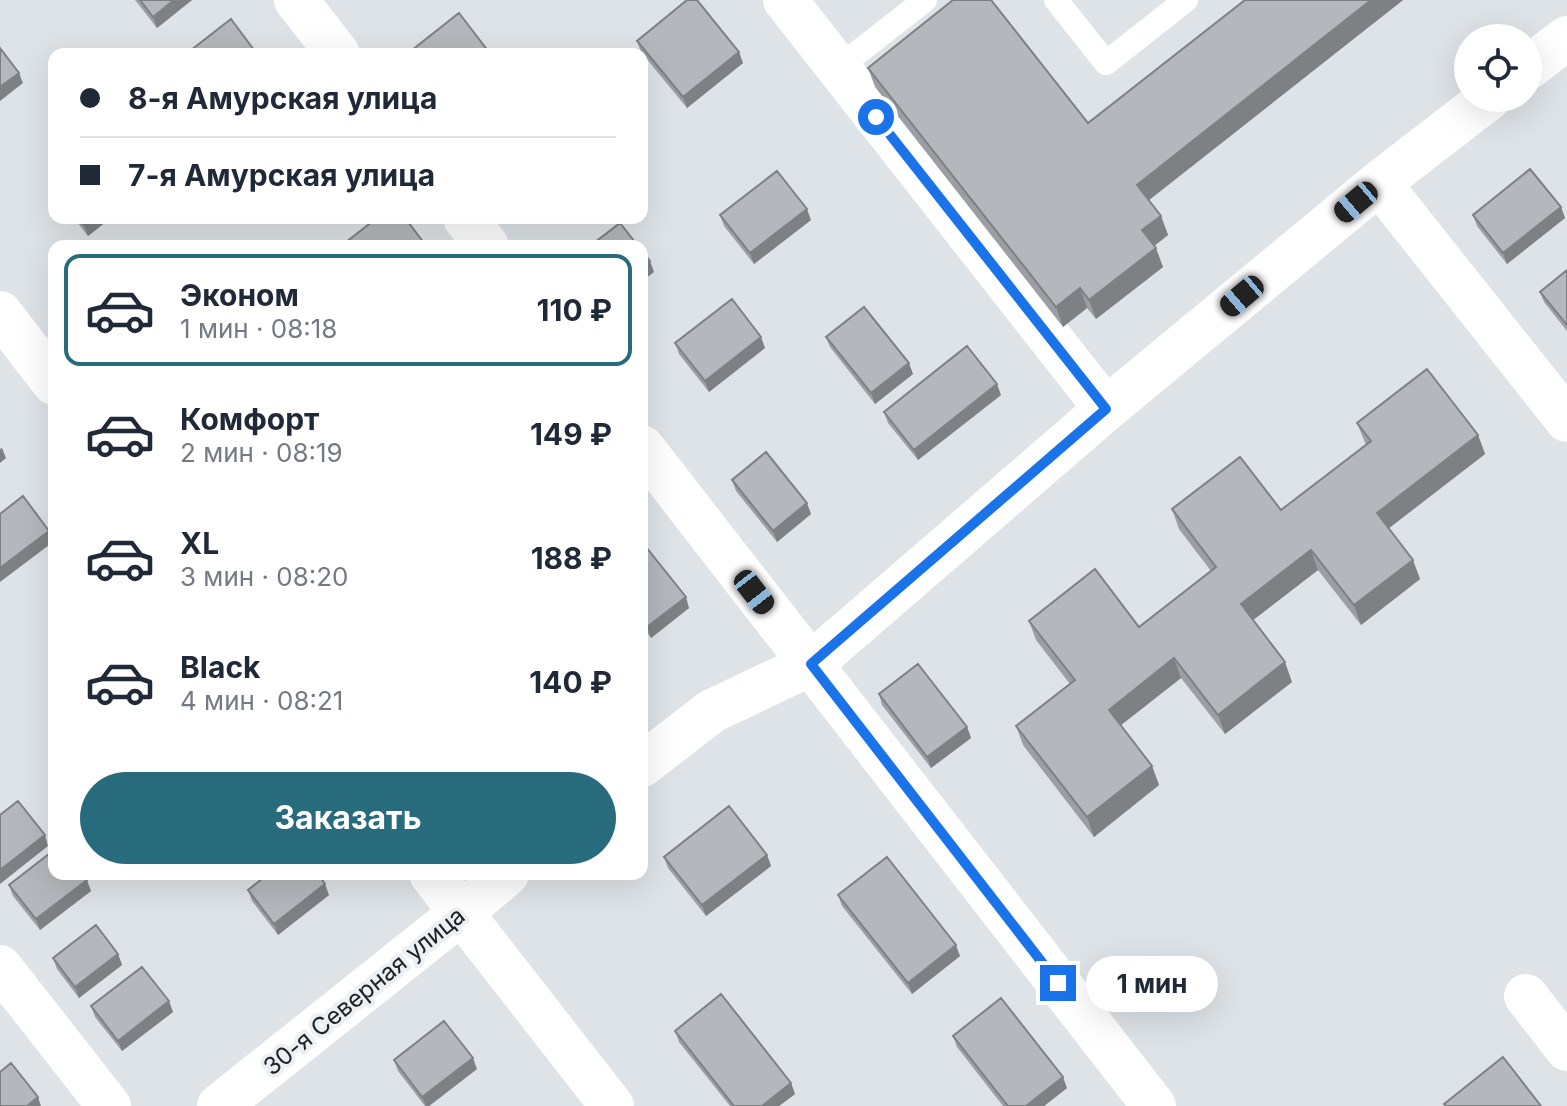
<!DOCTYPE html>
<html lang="ru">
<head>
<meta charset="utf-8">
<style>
	:root { --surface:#fff; --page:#f6f6f7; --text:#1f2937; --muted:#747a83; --line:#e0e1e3; --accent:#276b7c }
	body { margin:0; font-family:Inter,sans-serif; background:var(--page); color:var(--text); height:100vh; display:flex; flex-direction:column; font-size:30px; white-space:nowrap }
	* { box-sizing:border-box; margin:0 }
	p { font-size:26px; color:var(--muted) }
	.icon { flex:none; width:44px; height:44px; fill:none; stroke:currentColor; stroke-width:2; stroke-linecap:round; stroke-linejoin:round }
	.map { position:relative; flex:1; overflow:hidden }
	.sheet { position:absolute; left:48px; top:240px; width:600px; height:640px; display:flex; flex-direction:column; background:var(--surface); border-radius:16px; box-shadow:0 8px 32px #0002 }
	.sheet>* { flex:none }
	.hud { position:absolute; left:48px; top:48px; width:600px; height:176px; border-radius:16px; box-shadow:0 8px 32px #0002; display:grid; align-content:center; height:176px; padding:0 32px; background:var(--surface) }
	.tools { position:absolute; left:1454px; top:24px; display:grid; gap:16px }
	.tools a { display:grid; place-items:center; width:88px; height:88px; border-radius:50%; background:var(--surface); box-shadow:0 8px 32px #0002; font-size:40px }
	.end { position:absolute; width:36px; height:36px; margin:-18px; border:10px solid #1a73e8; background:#fff; box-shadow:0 0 0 4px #fff }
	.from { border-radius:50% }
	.bubble { position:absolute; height:56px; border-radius:28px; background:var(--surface); box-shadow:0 8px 32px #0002; font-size:26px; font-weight:700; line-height:56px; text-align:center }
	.car { position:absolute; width:24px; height:48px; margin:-24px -12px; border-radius:10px; box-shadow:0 0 6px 2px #0007; background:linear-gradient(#222 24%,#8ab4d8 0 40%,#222 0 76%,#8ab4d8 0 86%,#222 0) }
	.hud b { display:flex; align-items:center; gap:28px; height:76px; font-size:30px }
	.hud b+b { border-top:2px solid var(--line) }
	.hud i { width:20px; height:20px; background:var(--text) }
	ul { padding:14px 0 0; list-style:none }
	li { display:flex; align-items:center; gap:24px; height:112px; margin:0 16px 12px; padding:0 16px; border:4px solid transparent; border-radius:16px }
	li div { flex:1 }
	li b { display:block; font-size:30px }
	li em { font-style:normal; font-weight:700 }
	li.current { border-color:var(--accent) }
	li>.icon { width:72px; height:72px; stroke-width:1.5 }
	.cta { display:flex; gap:16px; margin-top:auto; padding:16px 32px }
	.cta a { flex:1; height:92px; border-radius:48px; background:var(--accent); color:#fff; font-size:32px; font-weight:700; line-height:92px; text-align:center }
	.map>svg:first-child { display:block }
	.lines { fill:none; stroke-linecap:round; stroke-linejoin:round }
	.service { stroke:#fff; stroke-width:24 }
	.minor { stroke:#fff; stroke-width:44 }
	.wall { fill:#9b9ea3 }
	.shaded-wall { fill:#7e8184 }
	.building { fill:#b4b8bd; stroke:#7e8184; stroke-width:2 }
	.route { stroke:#1a73e8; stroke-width:10 }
	.labels { text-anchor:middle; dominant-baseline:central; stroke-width:8; stroke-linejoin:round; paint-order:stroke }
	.street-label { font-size:24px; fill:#202123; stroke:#ebf0f5 }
</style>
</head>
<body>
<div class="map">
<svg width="1567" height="1106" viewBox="0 0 1567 1106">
	<rect width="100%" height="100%" fill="#dee3e8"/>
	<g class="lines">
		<path class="service" d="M1056 0 1106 63 1186 0
			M838 68 925 0"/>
		<path class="minor" d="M296 0 338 54
			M785 0 1106 409
			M1528 68 1567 38
			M1379 183 1567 420
			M465 218 487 246
			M0 313 54 383
			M642 447 1154 1106
			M642 765 712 711 811 664 1106 409 1379 183 1489 98
			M431 874 612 1106
			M0 967 109 1106
			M1526 996 1567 1049
			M219 1106 461 913 507 874"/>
	</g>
	<path class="wall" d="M135 0H192L157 28Z
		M1245 0H1403L1149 200 1161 216 1168 235 1154 246 1163 267 1096 319 1087 308 1063 327 875 87 868 68 1088 123Z
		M637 41 743 63 687 108 641 52Z
		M1561 207 1565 218 1507 264 1477 226 1473 215Z
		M720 215 811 220 754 264 724 226Z
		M74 218H111L88 236Z
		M1567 270V331L1544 302 1540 292Z
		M826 337 913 374 875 404 830 347Z
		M675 343 765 348 709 392 679 354Z
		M1001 395 918 460 888 423 884 412Z
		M1357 423 1478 435 1485 454 1389 528 1420 579 1361 625 1318 570 1253 620 1292 682 1225 734 1181 678 1121 725 1152 766 1159 785 1094 837 1023 745 1016 726 1070 684 1036 640 1029 621 1139 627 1211 571 1179 529 1172 509 1281 510 1366 445Z
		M732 480 811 514 777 542 736 491Z
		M642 542 689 608 651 638 642 626Z
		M879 694 967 727 971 738 931 768 882 705Z
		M767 855 771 866 706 916 668 868 664 857Z
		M9 885 91 891 40 930 13 896Z
		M248 890 329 895 278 935 252 901Z
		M838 895 960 956 912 994 842 906Z
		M118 954 122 965 79 998 57 969 53 958Z
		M91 1006 173 1012 122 1051 95 1017Z
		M675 1031 791 1083 795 1094 779 1106H730L679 1042Z
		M953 1036 1067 1088 1044 1106H1003L957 1047Z
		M394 1060 477 1069 429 1106H425L398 1071Z"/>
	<path class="shaded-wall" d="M174 0H192L157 28 153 17Z
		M1371 0H1403L1144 204 1137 185Z
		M739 52 743 63 687 108 683 97Z
		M19 73 23 83 0 101V87Z
		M1561 207 1565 218 1507 264 1503 253Z
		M807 209 811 220 754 264 750 253Z
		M1161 216 1168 235 1149 250 1142 230Z
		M93 218H111L88 236 84 225Z
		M1156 248 1163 267 1096 319 1089 300Z
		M650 261 654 272 642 281V267Z
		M1080 288 1087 308 1063 327 1056 307Z
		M761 337 765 348 709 392 705 381Z
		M909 363 913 374 875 404 871 393Z
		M997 384 1001 395 918 460 914 450Z
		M1478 435 1485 454 1384 532 1377 513Z
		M2 448 6 458 0 463V449Z
		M807 503 811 514 777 542 773 531Z
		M49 531 53 542 0 582V568Z
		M1311 550 1318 570 1248 624 1241 604Z
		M1413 560 1420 579 1361 625 1354 605Z
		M686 597 689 608 651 638 647 627Z
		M1174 658 1181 678 1116 729 1109 710Z
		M1285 662 1292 682 1225 734 1218 715Z
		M967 727 971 738 931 768 927 757Z
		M1152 766 1159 785 1094 837 1087 817Z
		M45 835 48 846 0 884V870Z
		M767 855 771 866 706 916 702 905Z
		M87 880 91 891 40 930 36 919Z
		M325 884 329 895 278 935 274 924Z
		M956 945 960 956 912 994 908 983Z
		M118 954 122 965 79 998 75 987Z
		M169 1001 173 1012 122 1051 118 1041Z
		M473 1058 477 1069 429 1106H426L422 1097Z
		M1063 1077 1067 1088 1044 1106H1026Z
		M791 1083 795 1094 779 1106H762Z
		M38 1097 41 1106H27Z"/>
	<path class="building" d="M140 0H174L153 17Z
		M687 0H697L739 52 683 97 637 41Z
		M953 0H991L1088 123 1245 0H1371L1137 185 1161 216 1142 230 1156 248 1089 300 1080 288 1056 307 868 68Z
		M459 13 488 51 485 54H407Z
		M231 19 257 54H186Z
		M0 48 19 73 0 87Z
		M1530 169 1561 207 1503 253 1473 215Z
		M777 171 807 209 750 253 720 215Z
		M79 218H93L84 225Z
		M377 218H405L424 243 420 246H341Z
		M620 223 638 246H590Z
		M642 251 650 261 642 267Z
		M1567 270V325L1540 292Z
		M732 299 761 337 705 381 675 343Z
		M864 307 909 363 871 393 826 337Z
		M967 346 997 384 914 450 884 412Z
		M1427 369 1478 435 1377 513 1413 560 1354 605 1311 550 1241 604 1285 662 1218 715 1174 658 1109 710 1152 766 1087 817 1016 726 1075 680 1029 621 1095 569 1139 627 1216 567 1172 509 1240 457 1281 510 1371 441 1357 423Z
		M766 452 807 503 773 531 732 480Z
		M23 496 49 531 0 568V514Z
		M642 542 686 597 647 627 642 620Z
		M918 664 967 727 927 757 879 694Z
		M18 801 45 835 0 870V815Z
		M729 806 767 855 702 905 664 857Z
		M54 850V874H82L87 880 36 919 9 885Z
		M887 857 956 945 908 983 838 895Z
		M268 874H318L325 884 274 924 248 890Z
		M96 925 118 954 75 987 53 958Z
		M142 967 169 1001 118 1041 91 1006Z
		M721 994 791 1083 762 1106H734L675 1031Z
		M1001 998 1063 1077 1026 1106H1008L953 1036Z
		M444 1021 473 1058 422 1097 394 1060Z
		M1503 1057 1541 1106H1446L1444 1104Z
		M11 1063 38 1097 27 1106H0V1072Z"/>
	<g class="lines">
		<path class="route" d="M876 117 1106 409 811 664 1058 983"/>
	</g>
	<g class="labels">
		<g class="street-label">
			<text transform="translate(364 991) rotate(-39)">30-я Северная улица</text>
		</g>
	</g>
</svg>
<div class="tools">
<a><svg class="icon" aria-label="locate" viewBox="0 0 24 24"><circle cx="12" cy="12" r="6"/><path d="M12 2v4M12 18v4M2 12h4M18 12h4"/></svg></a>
</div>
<i class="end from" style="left:876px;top:117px"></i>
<i class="end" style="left:1058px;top:983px"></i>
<div class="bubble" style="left:1086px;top:956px;width:132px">1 мин</div>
<i class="car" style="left:1356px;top:202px;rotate:230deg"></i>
<i class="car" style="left:1242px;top:296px;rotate:230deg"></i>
<i class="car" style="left:754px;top:592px;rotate:142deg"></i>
<div class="hud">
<b><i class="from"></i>8-я Амурская улица</b>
<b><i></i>7-я Амурская улица</b>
</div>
<section class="sheet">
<ul>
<li class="current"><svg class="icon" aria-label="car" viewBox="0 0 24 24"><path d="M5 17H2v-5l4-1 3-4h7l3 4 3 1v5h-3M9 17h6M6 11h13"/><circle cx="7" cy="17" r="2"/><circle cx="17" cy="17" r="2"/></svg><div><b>Эконом</b><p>1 мин · 08:18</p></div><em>110 ₽</em></li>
<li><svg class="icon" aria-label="car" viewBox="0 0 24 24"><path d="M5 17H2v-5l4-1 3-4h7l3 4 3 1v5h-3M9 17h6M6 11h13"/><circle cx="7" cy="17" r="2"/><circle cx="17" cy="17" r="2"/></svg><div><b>Комфорт</b><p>2 мин · 08:19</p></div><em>149 ₽</em></li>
<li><svg class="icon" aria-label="car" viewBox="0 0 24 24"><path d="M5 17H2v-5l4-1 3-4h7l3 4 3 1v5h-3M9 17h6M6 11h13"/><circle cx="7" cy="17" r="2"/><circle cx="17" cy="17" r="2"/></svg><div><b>XL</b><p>3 мин · 08:20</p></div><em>188 ₽</em></li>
<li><svg class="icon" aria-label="car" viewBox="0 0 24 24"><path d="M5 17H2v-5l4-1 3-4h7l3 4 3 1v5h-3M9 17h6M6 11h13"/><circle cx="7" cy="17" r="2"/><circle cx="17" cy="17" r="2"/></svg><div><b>Black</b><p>4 мин · 08:21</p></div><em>140 ₽</em></li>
</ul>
<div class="cta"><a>Заказать</a></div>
</section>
</div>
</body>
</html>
